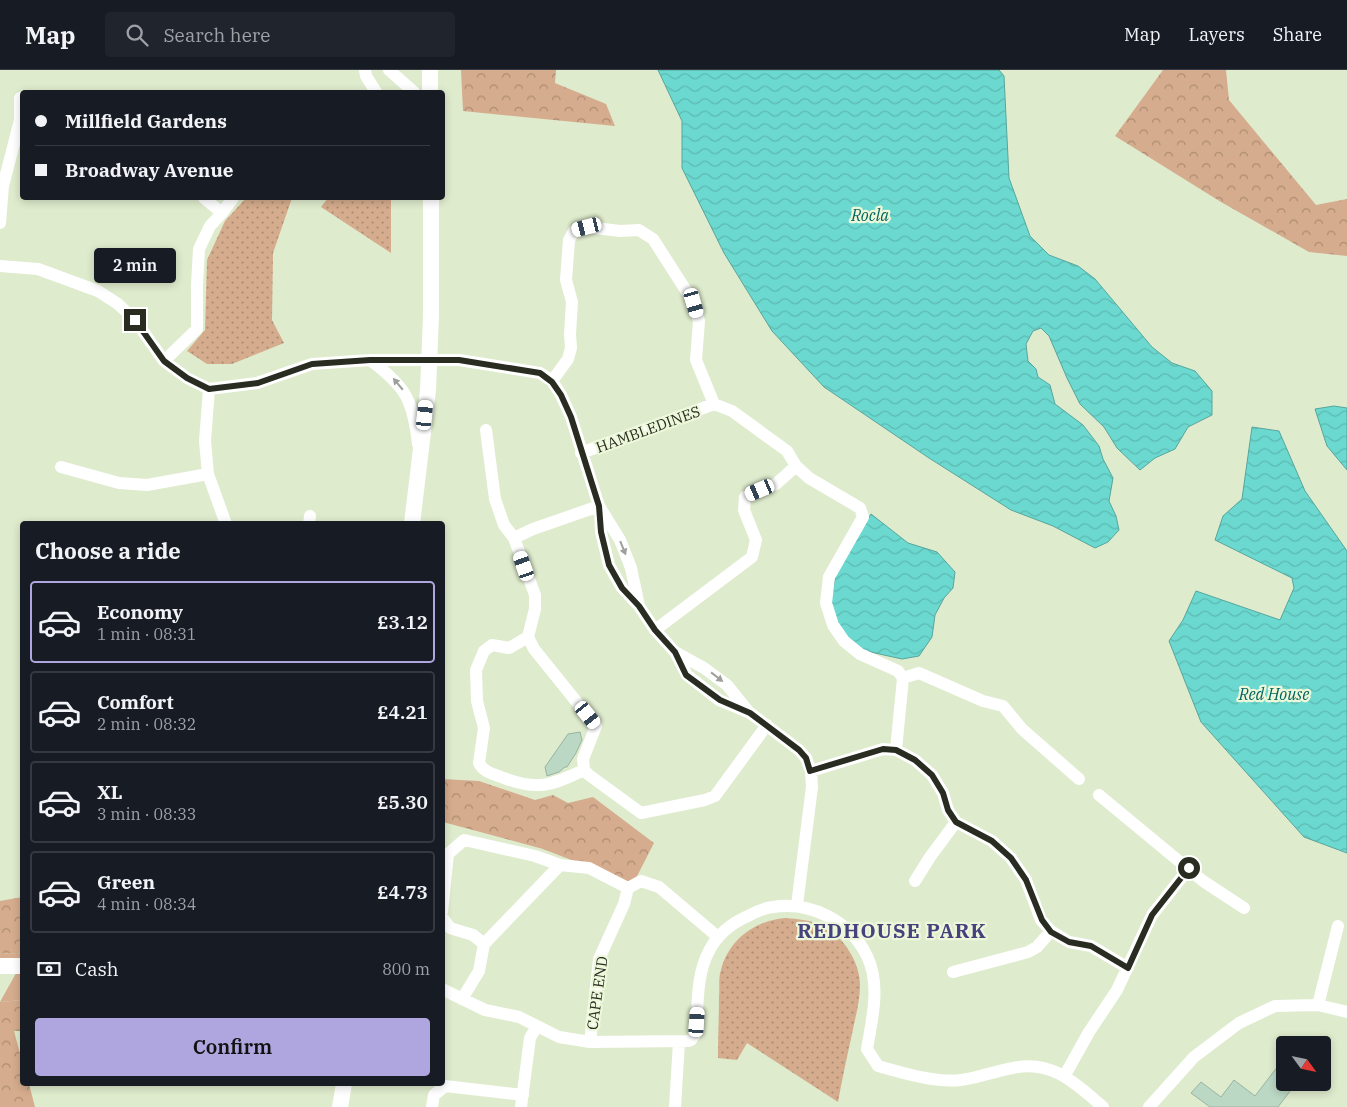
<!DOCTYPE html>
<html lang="en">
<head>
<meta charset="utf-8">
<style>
	:root { --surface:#171b24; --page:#20242c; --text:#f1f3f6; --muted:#9ea1a6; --line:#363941; --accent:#afa6df }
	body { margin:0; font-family:"IBM Plex Serif",serif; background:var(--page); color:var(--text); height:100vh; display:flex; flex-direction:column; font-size:19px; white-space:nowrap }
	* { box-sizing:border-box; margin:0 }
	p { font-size:16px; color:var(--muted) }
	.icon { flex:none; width:28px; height:28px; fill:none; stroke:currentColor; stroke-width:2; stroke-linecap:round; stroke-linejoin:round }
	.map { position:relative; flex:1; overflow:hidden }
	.details { position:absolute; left:20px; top:451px; width:425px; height:565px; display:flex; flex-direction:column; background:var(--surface); border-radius:5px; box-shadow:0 2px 8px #0003 }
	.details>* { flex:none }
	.guide { position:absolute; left:20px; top:20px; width:425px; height:110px; border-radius:5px; box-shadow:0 2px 8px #0003; display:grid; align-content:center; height:110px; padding:0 15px; background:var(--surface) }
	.needle { width:32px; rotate:123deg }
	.tools { position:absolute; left:1276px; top:966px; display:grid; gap:10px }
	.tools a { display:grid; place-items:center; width:55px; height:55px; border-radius:5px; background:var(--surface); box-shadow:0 2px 8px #0003; font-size:25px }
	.end { position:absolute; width:22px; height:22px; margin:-11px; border:6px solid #282c21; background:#fff; box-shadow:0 0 0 2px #fff }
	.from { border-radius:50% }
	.bubble { position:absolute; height:35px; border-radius:5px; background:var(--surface); box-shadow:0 2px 8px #0003; font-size:16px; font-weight:600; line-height:35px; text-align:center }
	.car { position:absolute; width:15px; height:30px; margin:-15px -8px; border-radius:6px; box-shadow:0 0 4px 1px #0007; background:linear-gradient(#fff 24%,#345 0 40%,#fff 0 76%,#345 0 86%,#fff 0) }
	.guide b { display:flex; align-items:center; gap:18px; height:48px; font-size:19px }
	.guide b+b { border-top:1px solid var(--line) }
	.guide i { width:12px; height:12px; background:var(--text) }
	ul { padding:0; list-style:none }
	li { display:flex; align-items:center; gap:15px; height:82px; margin:0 10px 8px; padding:0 5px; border:2px solid var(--line); border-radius:5px }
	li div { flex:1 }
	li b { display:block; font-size:19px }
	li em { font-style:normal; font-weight:600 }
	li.active { border-color:var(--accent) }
	li>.icon { width:45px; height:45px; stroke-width:1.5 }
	h2 { padding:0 15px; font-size:22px; line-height:60px }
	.pay { display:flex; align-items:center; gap:12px; height:55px; padding:0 15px; font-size:19px }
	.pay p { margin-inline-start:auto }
	.primary-button { display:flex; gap:10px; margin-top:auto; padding:10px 15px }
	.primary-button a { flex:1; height:58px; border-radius:5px; background:var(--accent); color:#111; font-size:20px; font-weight:600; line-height:58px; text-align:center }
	header { display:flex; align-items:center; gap:30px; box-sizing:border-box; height:70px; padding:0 25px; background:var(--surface); border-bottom:1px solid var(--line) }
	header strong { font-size:24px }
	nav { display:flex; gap:28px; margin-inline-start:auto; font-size:18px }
	.search { width:350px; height:45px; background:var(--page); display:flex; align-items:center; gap:12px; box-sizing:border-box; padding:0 18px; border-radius:5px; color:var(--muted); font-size:19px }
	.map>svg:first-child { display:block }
	.grass { fill:#d5ac8d }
	.forest { fill:url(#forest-crowns) }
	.park { fill:url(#park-dots) }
	.water { fill:url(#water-waves); stroke:#57a59c }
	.building { fill:#bbd8c4; stroke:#98b4a1 }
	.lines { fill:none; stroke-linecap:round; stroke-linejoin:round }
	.minor { stroke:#fff; stroke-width:12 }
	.tertiary { stroke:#fff; stroke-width:16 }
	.oneway { fill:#9ea09b }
	.route { stroke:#282c21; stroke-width:6 }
	.labels { text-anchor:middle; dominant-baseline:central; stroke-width:4.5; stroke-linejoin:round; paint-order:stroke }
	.street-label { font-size:15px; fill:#282c21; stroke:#edf8da }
	.water-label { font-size:16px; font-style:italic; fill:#00655f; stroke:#edf8da }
	.district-label { font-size:20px; font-weight:bold; letter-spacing:1px; fill:#47417e; stroke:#edf8da }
</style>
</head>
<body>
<header>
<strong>Map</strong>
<div class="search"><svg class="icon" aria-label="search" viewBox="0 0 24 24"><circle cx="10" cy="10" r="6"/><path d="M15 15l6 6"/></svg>Search here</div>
<nav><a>Map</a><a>Layers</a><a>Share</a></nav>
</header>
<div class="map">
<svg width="1347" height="1037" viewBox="0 0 1347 1037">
	<defs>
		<pattern id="forest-crowns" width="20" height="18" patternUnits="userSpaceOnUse" patternTransform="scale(1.25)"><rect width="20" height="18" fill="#d5ac8d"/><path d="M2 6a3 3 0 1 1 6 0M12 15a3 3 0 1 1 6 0" fill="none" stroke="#ad8c73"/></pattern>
		<pattern id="park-dots" width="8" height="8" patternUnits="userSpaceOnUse" patternTransform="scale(1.25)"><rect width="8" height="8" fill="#d5ac8d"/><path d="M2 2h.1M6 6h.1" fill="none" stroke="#ad8c73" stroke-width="1.8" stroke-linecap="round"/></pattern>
		<pattern id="water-waves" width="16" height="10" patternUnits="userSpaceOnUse" patternTransform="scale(1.25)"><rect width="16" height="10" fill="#6bd9d0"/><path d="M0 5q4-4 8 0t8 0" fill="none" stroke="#5dbab2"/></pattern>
	</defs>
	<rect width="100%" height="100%" fill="#dfebcd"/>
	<path class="grass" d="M22 881V930L0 932 20 896H0V883L18 884Z"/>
	<path class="forest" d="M461 0H556L555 13 606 34 615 56 463 41Z
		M1163 0H1226L1229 30 1316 135 1347 129V186L1309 182 1221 132 1115 66Z
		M442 709 479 711 535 730 553 725 568 733 593 727 654 773 633 814 543 779 443 752Z
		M22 827V881L18 884 0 883V831Z
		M22 930V961H14L22 991V1014H29L35 1037H0V932Z"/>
	<path class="park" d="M246 128H292L273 183 272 250 284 273 232 294H207L187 281 205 260 207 190 225 151Z
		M328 128H391V183L321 137Z
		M785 848C798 849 811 850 823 856 843 866 860 892 860 915 860 932 855 948 852 964 847 987 842 1009 838 1032L747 973 737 990 718 988C718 968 719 947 719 927 720 918 718 908 721 900 729 869 755 851 785 848Z"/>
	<path class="water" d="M658 0H999L1004 6 1009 108 1030 166 1049 185 1078 196 1095 209 1152 277 1172 293 1195 301 1212 321V345L1188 357 1175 379 1155 388 1140 400 1117 378 1104 357 1080 334 1067 308 1049 266 1041 258 1033 261 1026 274 1028 291 1036 299 1038 307 1050 315 1055 334 1083 355 1099 376 1103 389 1113 408 1109 431 1116 446 1119 460 1108 472 1095 478 1053 456 1011 440 929 388 824 317 772 261 724 183 682 98V51Z
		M1334 336 1347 338V400L1327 376 1315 339Z
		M1252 357 1279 361 1305 421 1347 481V783L1304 767 1201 652 1169 571 1183 550 1196 521 1280 550 1294 518 1292 508 1215 470 1223 446 1242 429Z
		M871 444 908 473 937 482 955 502 953 518 944 528 935 545 932 567 919 586 902 589 866 581 839 561 830 534 838 495Z"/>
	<path class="building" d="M580 662 582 670 576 683 567 697H565L559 702 547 706 545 697 568 664Z
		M1285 987V1012H1297L1278 1037H1210L1191 1023 1201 1012 1221 1027 1234 1010 1255 1026Z"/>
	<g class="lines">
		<path class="minor" d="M365 0 366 6 376 22
			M389 0 414 22
			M204 128 222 143 233 128
			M0 153 3 116 20 50V28
			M0 196 38 199 98 221 118 234 135 250 164 291 187 308 209 319 257 313 312 294 370 290H459L540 303 552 311 561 325 571 347 599 436 620 470 631 498 639 536
			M370 290C405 316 413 329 418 374
			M164 291 197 259V215L199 179 210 156 222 143
			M552 311 568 289 571 278 570 264 572 232 566 210 569 170 574 161 587 157 620 161 639 160 653 169 694 233 699 251 696 290 714 334
			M209 319 205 371 208 404 226 454
			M486 360 495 429 504 455 514 468 535 525V539L528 567 534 579 596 656 583 689 584 700
			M581 383 714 334 732 341 787 381 796 396 809 408 860 438 863 447 829 507 826 533 833 555 844 571 860 584 898 601 903 608 896 680 883 679 811 701
			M61 397 119 413 147 415 208 404
			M600 440 601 462 609 495 622 518 639 536 655 560 675 582 687 605 719 630 750 643 799 680 806 688 811 701 812 717 797 835
			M309 454 310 446
			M514 468 533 459 599 436
			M655 560 752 487 756 470 744 440 745 427 776 414 796 396
			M528 567 509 578 492 575 484 581 476 600 477 631 484 658 479 693C484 702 491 703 501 707 537 721 550 716 584 700
			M675 582 704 598 727 615 748 641
			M903 608 919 603 983 631 1003 636 1022 659 1079 709
			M896 680 915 690 932 705 943 723 948 740 956 752 992 771 1011 788 1026 810 1041 850 1051 861 1069 872 1091 876 1128 898
			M584 700 589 705 641 743 705 730 715 726 767 655
			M1099 725 1203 811 1244 838
			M915 811 930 787 956 752
			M442 842 448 784 464 770 535 786 560 795 589 798 628 818 641 811 659 817 718 867
			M442 847 450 858 473 865 484 874 479 901 462 929
			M484 874 560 795
			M953 902 1028 882 1037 877 1051 861
			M442 919 485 940 519 947 559 967 590 972 688 971 691 970 696 963C698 936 696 905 709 881 717 865 732 853 748 846 755 842 764 838 773 837 811 831 850 851 867 886 881 915 872 949 867 979L878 996C904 1003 934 1013 961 1010 978 1008 995 1001 1013 998 1052 989 1076 1014 1103 1037
			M1318 935 1338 856
			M590 972 599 889 624 834 628 818
			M1065 1005 1089 962 1117 920 1152 845 1189 798
			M432 1037 434 1025 445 1016 523 1025
			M521 1037 530 968 537 956
			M675 1037 679 972
			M1149 1037 1194 987 1239 953 1275 936 1318 935 1347 942"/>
		<path class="tertiary" d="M430 0V22
			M412 454 428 320 431 246V128
			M0 896H22
			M340 1037 344 1014"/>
	</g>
	<defs><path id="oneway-solid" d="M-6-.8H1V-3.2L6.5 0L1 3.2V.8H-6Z" transform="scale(1.25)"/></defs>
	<g class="oneway">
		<use href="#oneway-solid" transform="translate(398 314) rotate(-130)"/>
		<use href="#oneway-solid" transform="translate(623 478) rotate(68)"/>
		<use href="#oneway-solid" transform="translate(717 607) rotate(38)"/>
	</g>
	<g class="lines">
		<path class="route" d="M135 250 164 291 187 308 209 319 258 313 312 294 370 290H459L540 303 552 312 561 325 571 347 599 436 601 462 609 495 622 518 639 536 655 560 675 582 686 605 720 630 750 643 799 680 806 688 810 701 883 679 896 680 915 690 932 705 943 723 948 740 956 752 992 771 1011 788 1026 810 1042 850 1051 862 1069 872 1091 876 1128 898 1152 845 1189 798"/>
	</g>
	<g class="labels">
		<g class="street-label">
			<text transform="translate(648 359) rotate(-20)">HAMBLEDINES</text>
			<text transform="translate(597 923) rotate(-82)">CAPE END</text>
		</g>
		<g class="water-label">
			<text x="870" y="145">Rocla</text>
			<text x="1274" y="624">Red House</text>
		</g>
		<g class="district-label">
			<text x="892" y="860">REDHOUSE PARK</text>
		</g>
	</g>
</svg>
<div class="tools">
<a><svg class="needle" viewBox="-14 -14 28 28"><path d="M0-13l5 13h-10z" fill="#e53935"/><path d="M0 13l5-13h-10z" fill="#9ea1a6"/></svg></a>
</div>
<i class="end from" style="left:1189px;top:798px"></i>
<i class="end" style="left:135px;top:250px"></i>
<div class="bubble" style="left:94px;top:178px;width:82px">2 min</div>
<i class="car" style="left:587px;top:157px;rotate:256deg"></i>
<i class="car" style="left:694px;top:233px;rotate:164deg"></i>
<i class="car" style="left:425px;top:345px;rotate:6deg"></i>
<i class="car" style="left:760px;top:420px;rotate:247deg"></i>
<i class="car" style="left:524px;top:496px;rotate:341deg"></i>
<i class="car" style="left:588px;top:645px;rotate:141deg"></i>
<i class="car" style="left:697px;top:952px;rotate:4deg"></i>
<div class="guide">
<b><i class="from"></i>Millfield Gardens</b>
<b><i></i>Broadway Avenue</b>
</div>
<section class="details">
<h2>Choose a ride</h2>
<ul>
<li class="active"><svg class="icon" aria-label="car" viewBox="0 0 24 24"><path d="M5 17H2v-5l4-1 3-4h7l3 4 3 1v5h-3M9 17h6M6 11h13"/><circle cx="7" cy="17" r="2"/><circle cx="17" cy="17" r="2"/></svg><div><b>Economy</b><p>1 min · 08:31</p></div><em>£3.12</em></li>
<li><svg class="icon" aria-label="car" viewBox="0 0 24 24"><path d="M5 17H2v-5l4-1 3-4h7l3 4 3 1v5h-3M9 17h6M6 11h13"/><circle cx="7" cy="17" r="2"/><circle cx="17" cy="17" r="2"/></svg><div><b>Comfort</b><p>2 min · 08:32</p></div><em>£4.21</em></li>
<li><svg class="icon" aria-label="car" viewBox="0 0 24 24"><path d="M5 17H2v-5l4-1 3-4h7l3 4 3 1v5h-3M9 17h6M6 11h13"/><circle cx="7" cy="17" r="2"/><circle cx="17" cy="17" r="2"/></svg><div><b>XL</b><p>3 min · 08:33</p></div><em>£5.30</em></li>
<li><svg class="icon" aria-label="car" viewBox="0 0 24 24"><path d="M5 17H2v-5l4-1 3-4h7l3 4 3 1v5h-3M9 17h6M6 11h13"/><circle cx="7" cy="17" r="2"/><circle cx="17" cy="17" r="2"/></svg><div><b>Green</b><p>4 min · 08:34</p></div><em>£4.73</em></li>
</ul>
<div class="pay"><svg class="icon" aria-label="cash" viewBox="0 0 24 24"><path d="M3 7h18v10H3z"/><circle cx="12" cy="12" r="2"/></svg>Cash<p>800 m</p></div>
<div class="primary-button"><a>Confirm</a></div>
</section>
</div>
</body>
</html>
